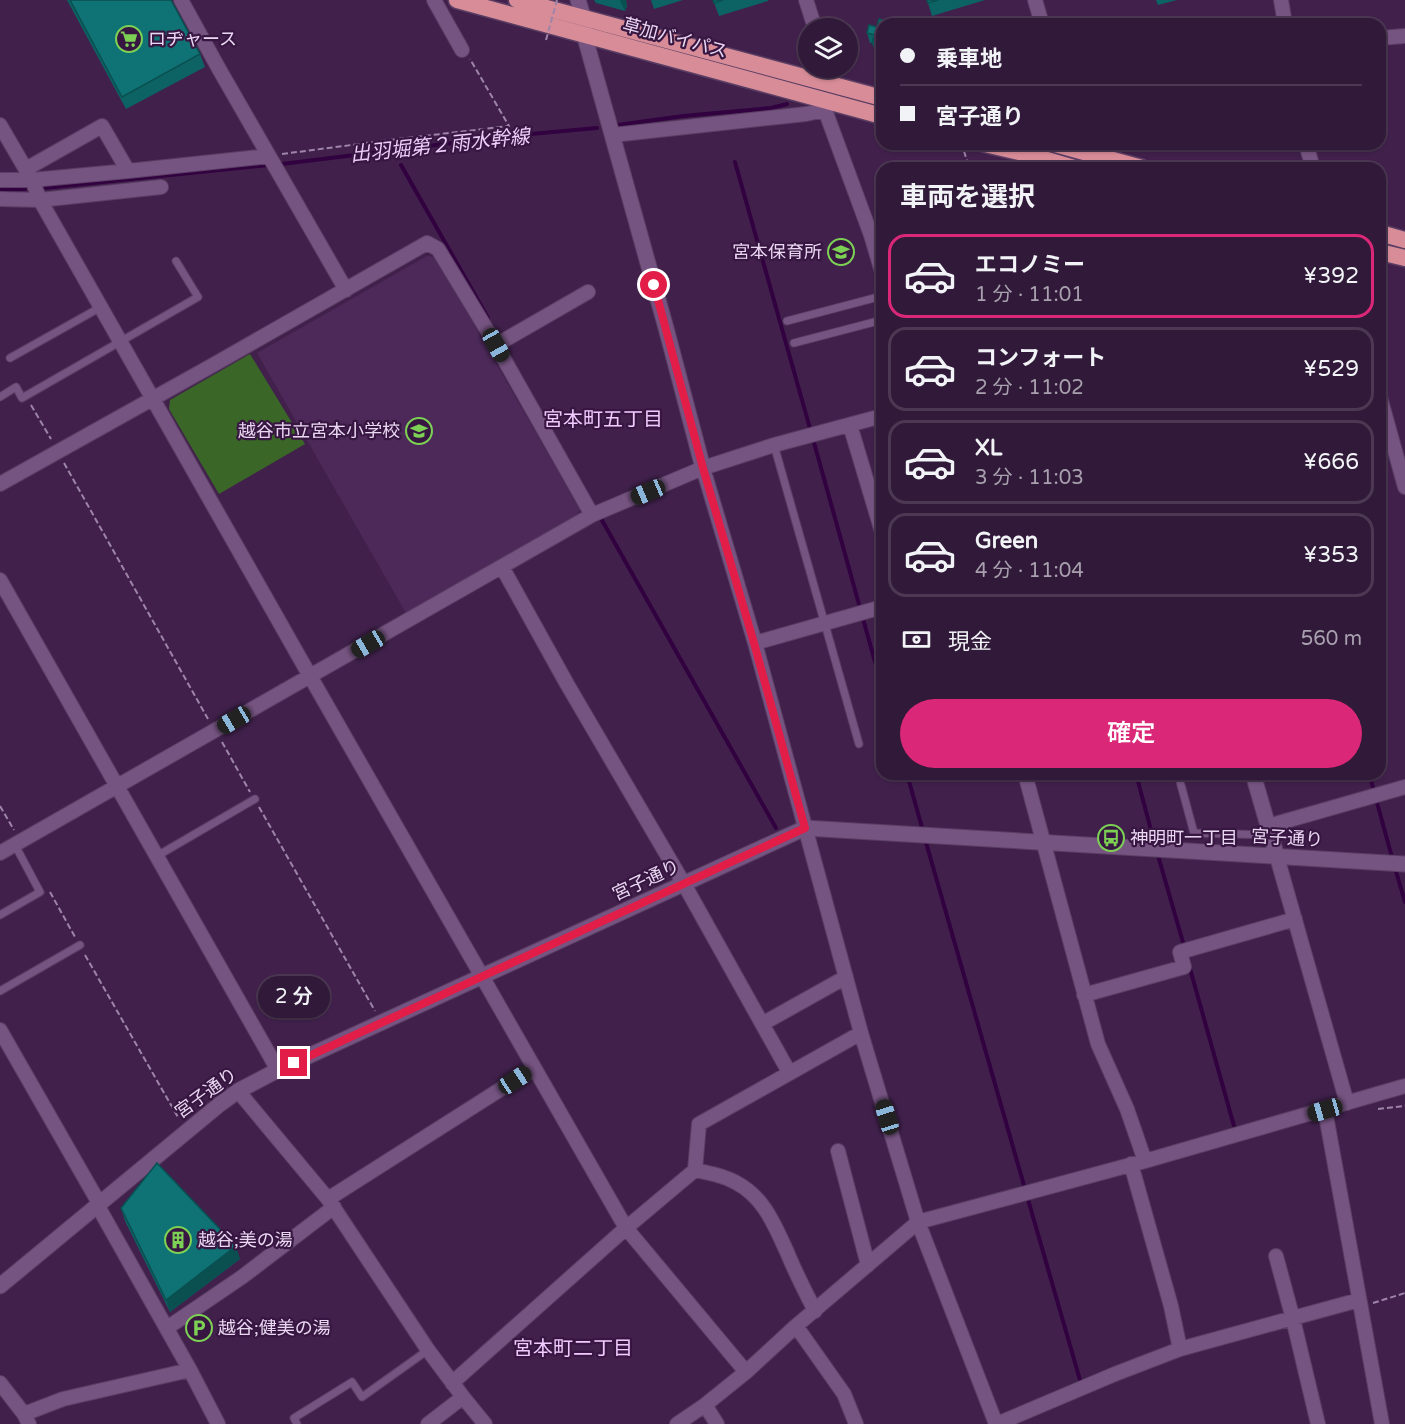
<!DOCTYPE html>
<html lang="ja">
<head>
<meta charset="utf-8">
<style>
	:root { --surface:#311939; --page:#392241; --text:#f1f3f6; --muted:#a8a0ae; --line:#4c3853; --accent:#db2777 }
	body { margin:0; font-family:"Varela Round","Noto Sans JP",sans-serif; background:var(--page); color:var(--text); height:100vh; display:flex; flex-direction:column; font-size:22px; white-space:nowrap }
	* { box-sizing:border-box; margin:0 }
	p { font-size:20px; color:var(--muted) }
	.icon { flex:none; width:33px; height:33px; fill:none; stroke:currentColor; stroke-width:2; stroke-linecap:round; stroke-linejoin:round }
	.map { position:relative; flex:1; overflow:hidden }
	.panel { position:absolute; left:876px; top:162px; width:510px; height:618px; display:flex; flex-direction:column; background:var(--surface); border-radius:18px; box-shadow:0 2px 4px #0004,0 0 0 2px var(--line) }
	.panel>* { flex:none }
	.guide { position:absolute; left:876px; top:18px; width:510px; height:132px; border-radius:18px; box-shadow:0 2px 4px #0004,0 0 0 2px var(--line); display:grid; align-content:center; height:132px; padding:0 24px; background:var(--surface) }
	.controls { position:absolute; left:798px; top:18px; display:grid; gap:12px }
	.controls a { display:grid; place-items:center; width:60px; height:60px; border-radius:50%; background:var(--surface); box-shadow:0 2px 4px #0004,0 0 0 2px var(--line); font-size:30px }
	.end { position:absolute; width:27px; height:27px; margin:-14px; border:8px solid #e11d48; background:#fff; box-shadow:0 0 0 3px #fff }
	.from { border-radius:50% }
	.bubble { position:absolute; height:42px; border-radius:21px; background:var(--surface); box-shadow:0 2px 4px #0004,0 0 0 2px var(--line); font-size:20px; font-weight:600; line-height:42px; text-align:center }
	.car { position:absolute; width:18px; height:36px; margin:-18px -9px; border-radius:8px; box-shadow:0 0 4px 2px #0007; background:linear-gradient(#222 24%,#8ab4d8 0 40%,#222 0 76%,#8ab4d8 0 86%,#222 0) }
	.guide b { display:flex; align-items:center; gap:21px; height:57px; font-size:22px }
	.guide b+b { border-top:2px solid var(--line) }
	.guide i { width:15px; height:15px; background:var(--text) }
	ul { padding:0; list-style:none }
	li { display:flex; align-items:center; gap:18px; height:84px; margin:0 12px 9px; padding:0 12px; border:3px solid var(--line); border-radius:18px }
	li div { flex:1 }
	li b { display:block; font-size:22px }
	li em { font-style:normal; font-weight:600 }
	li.current { border-color:var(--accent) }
	li>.icon { width:54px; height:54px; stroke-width:1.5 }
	h2 { padding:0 24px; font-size:27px; line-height:72px }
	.pay { display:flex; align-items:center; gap:15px; height:66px; padding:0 24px; font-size:22px }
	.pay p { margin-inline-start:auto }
	.cta { display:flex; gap:12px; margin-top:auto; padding:12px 24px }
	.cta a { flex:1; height:69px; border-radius:36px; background:var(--accent); color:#fff; font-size:24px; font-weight:600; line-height:69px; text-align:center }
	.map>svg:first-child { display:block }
	.built { fill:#4d295a }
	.green { fill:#3a6627 }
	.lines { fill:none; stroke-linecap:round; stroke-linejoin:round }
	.stream { stroke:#320140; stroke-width:4 }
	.service-casing { stroke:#5a3e63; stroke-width:9 }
	.minor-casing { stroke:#5a3e63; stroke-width:16 }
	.tertiary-casing { stroke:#5a3e63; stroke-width:17 }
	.trunk-casing { stroke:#5a3e63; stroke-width:19 }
	.path { stroke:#9e85a7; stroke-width:2; stroke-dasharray:6 3; stroke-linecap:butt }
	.service { stroke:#765482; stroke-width:7 }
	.minor { stroke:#765482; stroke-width:14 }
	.tertiary { stroke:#765482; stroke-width:15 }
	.trunk { stroke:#d88c98; stroke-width:16 }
	.path-bridge { stroke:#9e85a7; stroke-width:2; stroke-dasharray:6 3; stroke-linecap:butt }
	.wall { fill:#0d6264 }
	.shaded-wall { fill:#0a5051 }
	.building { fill:#0f7274; stroke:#0a5051; stroke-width:1.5 }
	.route { stroke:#e11d48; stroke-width:8 }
	.labels { text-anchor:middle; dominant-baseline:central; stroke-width:4.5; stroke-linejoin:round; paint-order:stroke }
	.street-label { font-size:18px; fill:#ead7f2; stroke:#371741 }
	.poi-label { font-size:18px; fill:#ead7f2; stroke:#371741; text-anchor:start }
	.water-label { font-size:20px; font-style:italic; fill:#ecccf8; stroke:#371741 }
	.neighbourhood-label { font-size:20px; fill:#f0cafe; stroke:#371741 }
</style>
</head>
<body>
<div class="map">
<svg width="1405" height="1424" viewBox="0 0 1405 1424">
	<rect width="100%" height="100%" fill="#41214c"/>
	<path class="built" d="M427 256 435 257 580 510 575 517 406 613 257 353Z"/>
	<path class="green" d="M250 354 305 444 219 494 169 409 170 400Z"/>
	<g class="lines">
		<path class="stream" d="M618 125 683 116 771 108 787 104
			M735 162 811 432
			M282 164 509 136 597 128
			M401 165 488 318
			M44 188 269 165
			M0 190 25 189
			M813 439 882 687
			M599 515 776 828
			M907 774 923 831
			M1136 774 1155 845
			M1369 774 1374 791
			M1376 799 1393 861
			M925 839 1025 1189
			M1157 852 1184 946
			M1395 868 1405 902
			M1189 965 1234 1126
			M1027 1196 1080 1380"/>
		<defs>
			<path id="service" d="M787 321 882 296
				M794 343 882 320
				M10 358 101 307
				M0 397 16 387 22 398 198 297 176 261
				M774 445 859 744
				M1178 774 1194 833 1271 835
				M157 856 255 799
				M0 915 40 892 15 845
				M0 991 80 945
				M297 1424 294 1418 352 1382 362 1397 428 1350"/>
			<path id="minor" d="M181 0 219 69 346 290
				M434 0 462 50
				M806 0 815 28
				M1035 0 1042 24
				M1281 0 1285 24
				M1380 38 1405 36
				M0 125 32 180 40 200 310 676 626 1228 746 1372
				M613 135 806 114 825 110 871 235 882 272
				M1306 144 1313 168
				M26 169 102 126 128 171 269 156
				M0 180H32L128 171
				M0 199 40 200 161 187
				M496 345 588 292
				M1380 397 1405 487
				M850 425 882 532
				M703 468 755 643 861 1033 918 1222 996 1424
				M0 484 213 365 427 243 438 249 496 345 592 515
				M502 567 567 684 684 884 789 1072
				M0 580 278 1070
				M755 643 882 607
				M1025 774 1098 1044 1127 1109 1145 1161
				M1268 826 1405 787
				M0 853 592 515 703 468 774 445 882 416
				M1277 857 1347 1103
				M1084 995 1184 967 1180 952 1295 919
				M762 1024 846 977
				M0 1030 99 1203 100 1210 190 1370 218 1424
				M238 1091 328 1199 428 1350 463 1397 485 1424
				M1325 1110 1382 1424
				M838 1151 868 1265
				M1131 1164 1171 1306 1180 1349
				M695 1170C708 1173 723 1175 735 1182 764 1197 774 1224 787 1252 795 1272 805 1291 815 1311
				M328 1199 534 1068
				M1276 1256 1293 1319 1318 1424
				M796 1326 844 1394 856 1424
				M167 1328 242 1277 334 1207
				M0 1383 24 1414
				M452 1383 626 1228 695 1170 699 1124 861 1033
				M705 1405 717 1424
				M29 1424 24 1414 63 1399 190 1370
				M428 1424 463 1397
				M677 1424 705 1405 746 1372 796 1326 918 1222 1145 1161 1405 1086
				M997 1424 1115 1374 1180 1349 1359 1300"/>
			<path id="tertiary" d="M578 0 584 19V34L666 328 703 468
				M1253 774 1277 857
				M0 1286 220 1104 238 1091 278 1070 805 828 1405 864"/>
			<path id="trunk" d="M457 0 882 116
				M517 0 882 98
				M985 144 1023 153 1074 168
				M1055 144 1142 168
				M1380 233 1405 240
				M1380 252 1405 258"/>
		</defs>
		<use href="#service" class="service-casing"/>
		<use href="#minor" class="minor-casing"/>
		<use href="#tertiary" class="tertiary-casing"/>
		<use href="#trunk" class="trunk-casing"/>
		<path class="path" d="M964 151 969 168
			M282 154 390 140 509 126 470 59
			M31 405 51 439
			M64 463 208 719
			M222 742 250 792
			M0 806 14 830
			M259 807 375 1011
			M50 892 75 937
			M85 955 179 1119
			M1378 1109 1405 1106
			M1373 1303 1405 1293"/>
		<use href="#service" class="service"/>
		<use href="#minor" class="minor"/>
		<use href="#tertiary" class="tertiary"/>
		<use href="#trunk" class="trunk"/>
		<path class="path-bridge" d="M546 40 557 0"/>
	</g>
	<path class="wall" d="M67 0H171L200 54 205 67 126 109Z
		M594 0H626L627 6 625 11 596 3Z
		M651 0H683L654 9Z
		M713 0H768V1L719 16Z
		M927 0H985L932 16Z
		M1156 0H1177L1158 5Z
		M882 24V55L876 53 872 43H870L867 33Z
		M121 1208 240 1259 170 1312 125 1221Z"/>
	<path class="shaded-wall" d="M620 0H626L627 6 625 11Z
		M236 1246 240 1259 170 1312 166 1300Z"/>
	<path class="building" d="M70 0H171L200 54 122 97Z
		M713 0H723L714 3Z
		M927 0H938L928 3Z
		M879 19 898 24H882V46L872 43 875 35 867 33 869 25 877 27Z
		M157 1163 236 1246 166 1300 121 1208Z"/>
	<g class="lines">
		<path class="route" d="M294 1063 805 828 754 643 703 468 654 285"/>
	</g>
	<defs>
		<symbol id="supermarket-ring" viewBox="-11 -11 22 22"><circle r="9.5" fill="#371741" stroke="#7cd155" stroke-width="1.5"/><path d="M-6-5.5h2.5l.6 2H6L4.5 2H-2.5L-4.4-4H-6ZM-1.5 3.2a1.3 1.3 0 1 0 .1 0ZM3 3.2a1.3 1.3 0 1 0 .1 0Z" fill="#7cd155"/></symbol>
		<symbol id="school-ring" viewBox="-11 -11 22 22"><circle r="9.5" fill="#371741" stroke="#7cd155" stroke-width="1.5"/><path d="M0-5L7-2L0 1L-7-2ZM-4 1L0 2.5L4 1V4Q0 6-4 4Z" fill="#7cd155"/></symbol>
		<symbol id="bus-ring" viewBox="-11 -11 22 22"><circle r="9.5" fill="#371741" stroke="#7cd155" stroke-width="1.5"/><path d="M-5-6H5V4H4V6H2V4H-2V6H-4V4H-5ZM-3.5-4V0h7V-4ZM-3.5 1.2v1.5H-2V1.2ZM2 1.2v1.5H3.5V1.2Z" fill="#7cd155"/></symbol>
		<symbol id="building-ring" viewBox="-11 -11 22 22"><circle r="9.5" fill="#371741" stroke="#7cd155" stroke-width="1.5"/><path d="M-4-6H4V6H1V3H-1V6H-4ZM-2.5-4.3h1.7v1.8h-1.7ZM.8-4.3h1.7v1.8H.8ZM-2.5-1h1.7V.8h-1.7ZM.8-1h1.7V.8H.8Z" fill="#7cd155"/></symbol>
		<symbol id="parking-ring" viewBox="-11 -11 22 22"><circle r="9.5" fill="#371741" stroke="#7cd155" stroke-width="1.5"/><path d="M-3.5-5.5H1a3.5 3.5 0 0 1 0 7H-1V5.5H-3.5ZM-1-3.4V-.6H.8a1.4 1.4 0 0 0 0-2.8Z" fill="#7cd155"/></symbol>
	</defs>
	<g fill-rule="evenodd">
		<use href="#supermarket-ring" x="114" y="24" width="30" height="30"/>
		<use href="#school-ring" x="826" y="237" width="30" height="30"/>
		<use href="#school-ring" x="404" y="416" width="30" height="30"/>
		<use href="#bus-ring" x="1096" y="823" width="30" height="30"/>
		<use href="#building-ring" x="163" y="1225" width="30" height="30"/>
		<use href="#parking-ring" x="184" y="1313" width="30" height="30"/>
	</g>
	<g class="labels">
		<g class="street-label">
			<text transform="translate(675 38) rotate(15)">草加バイパス</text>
			<text transform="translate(1287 838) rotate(3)">宮子通り</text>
			<text transform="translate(646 880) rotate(-25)">宮子通り</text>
			<text transform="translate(206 1093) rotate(-36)">宮子通り</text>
		</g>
		<g class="poi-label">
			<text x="148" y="39">ロヂャース</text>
			<text x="822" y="252" text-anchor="end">宮本保育所</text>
			<text x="400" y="431" text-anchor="end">越谷市立宮本小学校</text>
			<text x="1130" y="838">神明町一丁目</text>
			<text x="198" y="1240">越谷;美の湯</text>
			<text x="218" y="1328">越谷;健美の湯</text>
		</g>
		<g class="water-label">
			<text transform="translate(440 146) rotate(-6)">出羽堀第２雨水幹線</text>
		</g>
		<g class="neighbourhood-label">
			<text x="603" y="420">宮本町五丁目</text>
			<text x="573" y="1349">宮本町二丁目</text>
		</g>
	</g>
</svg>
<div class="controls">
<a><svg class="icon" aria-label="layers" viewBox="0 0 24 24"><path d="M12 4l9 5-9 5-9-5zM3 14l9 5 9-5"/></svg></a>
</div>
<i class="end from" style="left:654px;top:285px"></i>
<i class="end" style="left:294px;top:1063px"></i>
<div class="bubble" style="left:258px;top:976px;width:72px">2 分</div>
<i class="car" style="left:496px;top:345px;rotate:151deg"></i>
<i class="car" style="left:648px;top:492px;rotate:247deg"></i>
<i class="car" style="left:368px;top:644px;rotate:240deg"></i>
<i class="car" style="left:234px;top:720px;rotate:240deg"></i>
<i class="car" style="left:515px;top:1080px;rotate:57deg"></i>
<i class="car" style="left:1325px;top:1110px;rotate:254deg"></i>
<i class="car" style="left:887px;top:1117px;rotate:343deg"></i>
<div class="guide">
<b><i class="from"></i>乗車地</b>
<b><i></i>宮子通り</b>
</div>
<section class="panel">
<h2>車両を選択</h2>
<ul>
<li class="current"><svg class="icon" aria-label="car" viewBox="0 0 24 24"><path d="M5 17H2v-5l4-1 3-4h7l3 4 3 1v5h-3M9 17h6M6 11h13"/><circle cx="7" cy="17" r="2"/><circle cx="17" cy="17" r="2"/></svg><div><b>エコノミー</b><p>1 分 · 11:01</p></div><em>¥392</em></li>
<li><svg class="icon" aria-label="car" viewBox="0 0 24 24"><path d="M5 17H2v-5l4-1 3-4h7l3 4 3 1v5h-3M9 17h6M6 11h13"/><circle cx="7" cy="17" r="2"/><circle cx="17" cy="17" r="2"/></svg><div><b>コンフォート</b><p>2 分 · 11:02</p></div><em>¥529</em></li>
<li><svg class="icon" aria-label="car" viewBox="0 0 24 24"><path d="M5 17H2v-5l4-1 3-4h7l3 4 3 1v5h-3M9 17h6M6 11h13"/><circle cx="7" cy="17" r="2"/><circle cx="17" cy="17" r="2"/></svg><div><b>XL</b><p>3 分 · 11:03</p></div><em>¥666</em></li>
<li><svg class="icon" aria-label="car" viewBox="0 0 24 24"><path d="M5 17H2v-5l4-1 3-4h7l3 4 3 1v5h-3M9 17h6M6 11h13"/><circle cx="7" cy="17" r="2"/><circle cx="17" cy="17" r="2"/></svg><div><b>Green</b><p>4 分 · 11:04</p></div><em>¥353</em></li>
</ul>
<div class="pay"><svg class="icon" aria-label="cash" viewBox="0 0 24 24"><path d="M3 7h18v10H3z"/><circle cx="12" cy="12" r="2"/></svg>現金<p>560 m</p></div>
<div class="cta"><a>確定</a></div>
</section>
</div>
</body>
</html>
